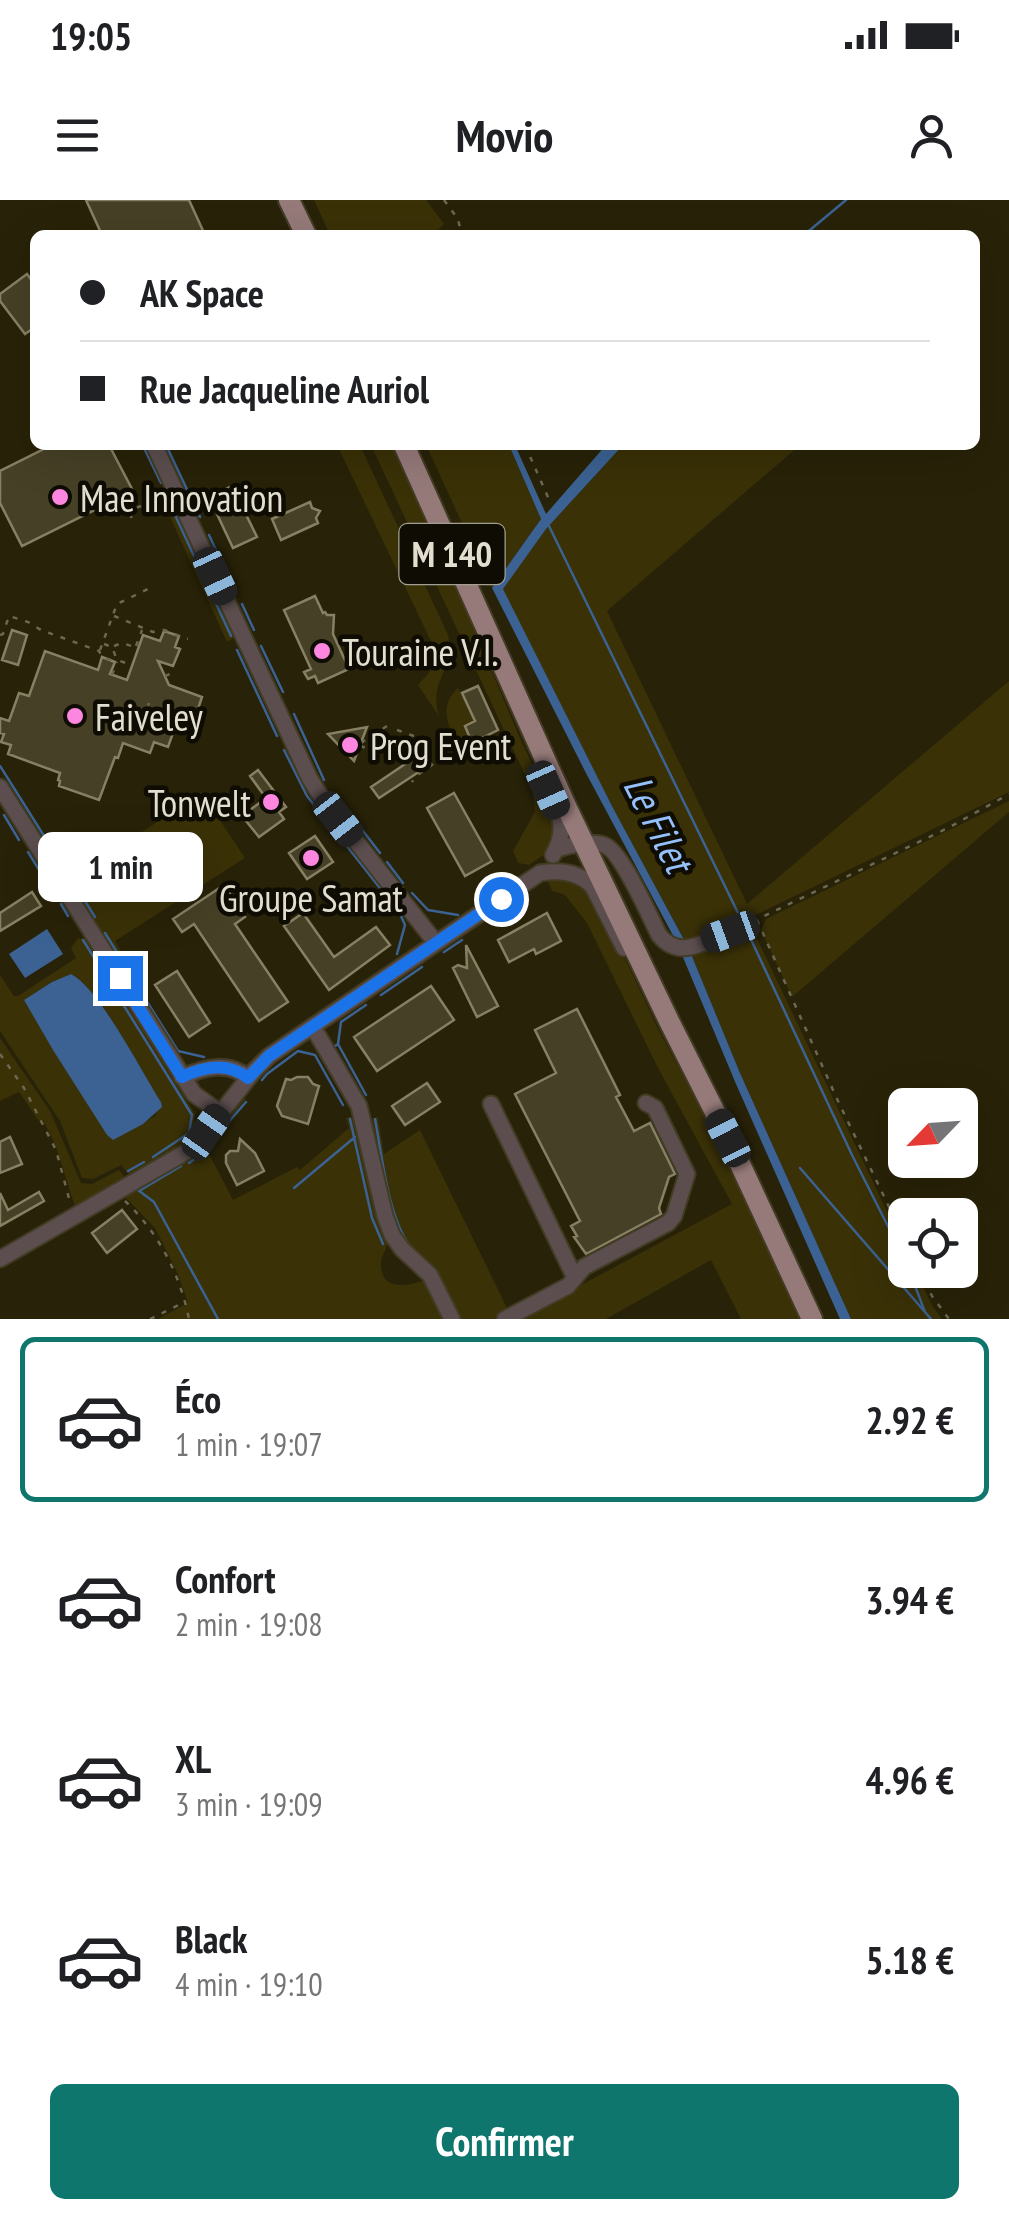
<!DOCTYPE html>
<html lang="fr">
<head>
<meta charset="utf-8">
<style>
	:root { --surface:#fff; --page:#f6f6f6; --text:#202124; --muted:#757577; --line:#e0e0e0; --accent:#0f766e }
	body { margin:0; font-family:"PT Sans Narrow",sans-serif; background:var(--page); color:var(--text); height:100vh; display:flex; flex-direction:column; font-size:38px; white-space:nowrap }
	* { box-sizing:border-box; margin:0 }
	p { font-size:32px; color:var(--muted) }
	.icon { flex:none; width:55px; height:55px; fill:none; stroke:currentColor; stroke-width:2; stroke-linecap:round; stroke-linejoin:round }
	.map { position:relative; height:1119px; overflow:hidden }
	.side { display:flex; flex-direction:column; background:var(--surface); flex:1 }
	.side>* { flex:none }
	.banner { position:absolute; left:30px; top:30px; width:950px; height:220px; border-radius:15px; box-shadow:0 10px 40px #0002; display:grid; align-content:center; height:220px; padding:0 50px; background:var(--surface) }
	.needle { width:65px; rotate:245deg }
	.fabs { position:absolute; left:888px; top:888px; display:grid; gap:20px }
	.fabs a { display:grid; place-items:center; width:90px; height:90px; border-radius:15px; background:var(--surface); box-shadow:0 10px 40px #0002; font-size:50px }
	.end { position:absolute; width:45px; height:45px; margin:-22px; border:12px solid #1a73e8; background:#fff; box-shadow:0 0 0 5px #fff }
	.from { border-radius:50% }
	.bubble { position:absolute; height:70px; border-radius:15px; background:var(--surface); box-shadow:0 10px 40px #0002; font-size:32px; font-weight:800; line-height:70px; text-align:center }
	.car { position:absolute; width:30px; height:60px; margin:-30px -15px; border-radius:12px; box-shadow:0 0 8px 2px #0007; background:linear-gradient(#222 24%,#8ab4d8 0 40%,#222 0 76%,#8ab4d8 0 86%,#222 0) }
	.banner b { display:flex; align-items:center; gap:35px; height:95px; font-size:38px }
	.banner b+b { border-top:2px solid var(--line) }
	.banner i { width:25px; height:25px; background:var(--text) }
	ul { padding:18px 0 0; list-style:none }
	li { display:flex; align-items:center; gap:30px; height:165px; margin:0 20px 15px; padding:0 30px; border:5px solid transparent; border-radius:15px }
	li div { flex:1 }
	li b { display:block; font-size:38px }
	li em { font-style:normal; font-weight:800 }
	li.current { border-color:var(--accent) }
	li>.icon { width:90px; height:90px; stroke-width:1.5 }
	.primary-button { display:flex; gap:20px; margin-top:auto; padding:20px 50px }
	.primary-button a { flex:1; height:115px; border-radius:15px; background:var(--accent); color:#fff; font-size:40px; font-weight:800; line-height:115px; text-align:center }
	.status { display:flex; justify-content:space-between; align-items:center; height:70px; padding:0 50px; background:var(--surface); direction:ltr }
	.status svg { height:28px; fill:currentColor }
	header { display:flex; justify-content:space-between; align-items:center; height:130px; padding:0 50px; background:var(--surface); font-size:45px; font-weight:800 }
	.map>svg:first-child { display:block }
	.green { fill:#3a3107; fill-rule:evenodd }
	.water { fill:#3b6292 }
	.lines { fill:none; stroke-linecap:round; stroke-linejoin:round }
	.stream { stroke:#3b6292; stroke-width:2.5 }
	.building { fill:#464026; stroke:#878064; stroke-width:2.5 }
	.minor-casing { stroke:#423c24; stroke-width:19 }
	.major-casing { stroke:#423c24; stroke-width:24 }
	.path { stroke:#6d6852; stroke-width:2.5; stroke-dasharray:5 8; stroke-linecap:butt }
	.minor { stroke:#5c4e4e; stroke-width:15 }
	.major { stroke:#967a7a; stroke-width:20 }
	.route { stroke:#1a73e8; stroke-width:12 }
	.poi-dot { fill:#fd86e1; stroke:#0e0c03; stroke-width:4 }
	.labels { text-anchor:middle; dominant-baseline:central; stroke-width:9; stroke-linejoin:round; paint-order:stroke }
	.shield { fill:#0e0c03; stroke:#a3a092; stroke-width:2.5 }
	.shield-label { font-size:35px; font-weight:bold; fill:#e3dfd0 }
	.poi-label { font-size:38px; fill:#e3dfd0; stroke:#0e0c03; text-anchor:start }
	.water-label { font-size:40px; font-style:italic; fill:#94c1fb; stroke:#0e0c03 }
</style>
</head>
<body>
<div class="status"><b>19:05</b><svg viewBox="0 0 49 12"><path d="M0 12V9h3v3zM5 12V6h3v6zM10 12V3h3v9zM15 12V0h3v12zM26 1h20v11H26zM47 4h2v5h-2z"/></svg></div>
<header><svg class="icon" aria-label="menu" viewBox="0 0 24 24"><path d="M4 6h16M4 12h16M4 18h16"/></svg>Movio<svg class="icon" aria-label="person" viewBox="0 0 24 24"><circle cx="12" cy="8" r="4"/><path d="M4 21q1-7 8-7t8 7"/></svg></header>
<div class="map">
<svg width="1009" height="1119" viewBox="0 0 1009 1119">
	<rect width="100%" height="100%" fill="#282208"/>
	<path class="green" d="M314 0H426L444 24 433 35H330Z
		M337 245H360L448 435C456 473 428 477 439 516L418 485 440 460Z
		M371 245H396L519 536 553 610 556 628 548 652 529 665 518 663 513 651 535 612 533 592Z
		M426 245H509L541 319 492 388Z
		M623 245H800L607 411 747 704 1009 481V592L760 713 685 741 612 606 502 389 546 329Z
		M176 314 235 437 227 442 170 317Z
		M458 488 475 521 465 526 472 543 464 548C447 532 438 505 458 488Z
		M201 592 245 658 115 741 129 766 124 769 60 666 64 663 74 678Z
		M1009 601V612L792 797 761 730 766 719Z
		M556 677 581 682 602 709 659 831 718 940 805 1119H741L711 1060 606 1119H518L732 1004 657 866 587 723 565 695 552 691 547 679Z
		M751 726 905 1049V1070H915L933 1107 942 1119H851L740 873 689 749Z
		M78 738 87 739 195 914 193 933 186 941 130 976 121 965 93 979 82 978 60 921 0 831V775L14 796H18L76 758 71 748ZM71 774C102 791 140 870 161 902L155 916 113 940 107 935 24 800 52 782Z
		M0 838 50 911 81 983 92 984 119 970 126 979 75 1007 55 944 43 920 39 921 19 892 0 901Z
		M241 896 246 899 207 950 233 1000 297 967 300 970 349 928 346 918 354 916 388 1040C388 1049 381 1054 381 1063 380 1091 407 1087 424 1080L446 1119H158L188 1103 177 1072 155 1028 123 995 192 954Z
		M378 917 384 954 420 930 509 1112 495 1119H460L402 1042 393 1023 371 928 372 919Z"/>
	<path class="water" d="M509 245H515L546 314 606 245H623L546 329 503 389 612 606 689 749 740 873 851 1119H840L736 884 677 743 587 575 492 388 541 319Z
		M47 729 63 754 25 778 9 754Z
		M71 774C100 789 141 871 161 902L162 907 143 924 113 940 107 935 53 850 24 800 52 782Z"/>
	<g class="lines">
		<path class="stream" d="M804 35 846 0
			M166 245 200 317
			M145 250 161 283
			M175 315 231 436
			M548 324 741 719
			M209 335 222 363
			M229 377 233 386
			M242 404 254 430
			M261 446 283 492
			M237 450 277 536
			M294 514 324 580
			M284 550 307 596 333 629
			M0 566 56 655
			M4 615 19 640
			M353 618 380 653
			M346 645 387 697
			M28 652 54 694
			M387 662 403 683
			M63 666 95 717
			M412 693 428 710 458 715
			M61 704 68 716
			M747 731 853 957 905 1060
			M105 733 126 767
			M83 740 192 915 189 933 153 957
			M444 752 462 740
			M397 754 405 725 401 716
			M133 778 135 783
			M381 795 422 767
			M144 797 178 851
			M338 844 341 822 366 805
			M335 846 338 844 366 895
			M177 853 178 851 204 857
			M262 880 267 874 298 851 315 855 343 905
			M350 919 372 1018 383 1044
			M375 919C382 955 388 1018 410 1046
			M189 963 200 955 246 902
			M800 968 925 1112
			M128 971 144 962
			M294 988 355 937
			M138 990 154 1002 218 1119
			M139 991 181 966
			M909 1070 925 1112 931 1119"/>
	</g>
	<path class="building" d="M86 0H189L205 35H102Z
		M27 74 35 85V127L25 134 0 101V94Z
		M52 245H109L133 291 22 346 0 303V271Z
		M232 286 257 337 233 348 209 297Z
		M310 302 312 308 320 311 316 318 318 323 281 340 272 319Z
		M315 396 323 413 325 412 327 415H334L333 434 349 469 318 483 315 476 308 479 304 472 311 469 284 410Z
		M12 430 27 435 18 465 2 460Z
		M164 431 179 436 175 447 180 449 173 466 158 461 169 485 202 497 193 524 178 519 168 547 154 542 150 553 123 543 118 558 115 557 99 600 59 586 60 581 58 580 60 573 8 554 11 545 1 542 4 534 0 533V518L9 521 19 493 29 496 45 451 98 470 102 457 115 462 110 474 127 480 143 435 160 441Z
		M478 486 498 530 472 543 465 526 475 521 462 493Z
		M367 527 354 561 328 534Z
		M423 552 431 564 379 598 371 587Z
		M258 570 286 607 279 612 284 619 259 637 242 616 266 598 250 576Z
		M454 593 492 661 465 676 427 608Z
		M315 636 333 662 307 679 289 653Z
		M224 685 245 717 235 724 288 802 259 821 194 724 182 732 173 719Z
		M32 692 41 706 0 731V713Z
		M303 713 334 757 376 727 390 745 329 790 284 726Z
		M547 713 561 741 536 754 534 749 509 762 498 740Z
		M466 745 498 806 477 817 453 768 458 765 467 768Z
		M177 771 210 823 189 837 155 785Z
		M431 786 454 820 377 871 354 837Z
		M577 809 620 895 616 897 634 931 650 923 675 974 669 977 659 1008 661 1014 586 1054 574 1037 577 1036 571 1026 580 1021 515 894 556 873 535 830Z
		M297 877H308L313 884 319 886 308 924 282 916 277 906 286 879 291 880Z
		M427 883 440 902 405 925 392 906Z
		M10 937 22 964 0 973V942Z
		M240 939 255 953 264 971 237 985 226 963V955L230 951H238Z
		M39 992 44 1001 0 1026V993L8 1010Z
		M122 1010 137 1029 107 1053 92 1033Z"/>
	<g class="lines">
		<defs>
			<path id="minor" d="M154 245 310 579 322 598 436 743
				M0 587 194 894 221 913
				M556 650C567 645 592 641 604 645 621 650 650 717 659 735 680 761 704 741 730 732
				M553 655C564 636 563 621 554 602
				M313 827 359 906 385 1016 392 1035 402 1049 430 1075 452 1119
				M182 877C205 867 229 861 248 878
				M491 904 575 1078
				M0 1059 193 948 254 871 269 856 540 673C559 670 579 671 593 687L624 748
				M505 1119 568 1086 584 1067 668 1023 674 1016 687 974 655 908 646 903"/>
			<path id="major" d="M289 0 306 35
				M404 245 566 606 669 821 728 938 812 1119"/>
		</defs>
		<use href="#minor" class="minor-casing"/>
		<use href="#major" class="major-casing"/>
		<path class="path" d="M444 0 458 19 460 28 453 35
			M525 245 551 304
			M131 318 132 310 143 305 152 307
			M114 416 153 432 164 430 188 439
			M0 435 3 434 9 416 28 422 41 430 99 451 102 457 117 462
			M104 444 112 447 117 460 132 465
			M114 446 122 443 138 448
			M136 446 142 430
			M100 450 117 404 150 388
			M112 475 117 462
			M165 476 177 471
			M145 514 162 521
			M144 518 149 503
			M397 530 414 536 433 562 432 565 416 576 412 582
			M162 534 159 533 165 514
			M361 543 393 522
			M360 546 379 552
			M757 720 838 901 905 1040
			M741 727 948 628 1009 594
			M0 854 24 888 56 950 70 1002
			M125 1001C158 1032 180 1074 189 1119
			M919 1070 932 1096 949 1119
			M150 1119 185 1102"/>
		<use href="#minor" class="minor"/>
		<use href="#major" class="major"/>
	</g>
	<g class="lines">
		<path class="route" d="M120 778 182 877C205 866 228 862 248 878L269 856 501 699"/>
	</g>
	<g class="poi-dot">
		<circle cx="60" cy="297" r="10"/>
		<circle cx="322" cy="451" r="10"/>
		<circle cx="75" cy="516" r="10"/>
		<circle cx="350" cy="545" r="10"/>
		<circle cx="271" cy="602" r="10"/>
		<circle cx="311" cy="658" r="10"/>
	</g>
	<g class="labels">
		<rect class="shield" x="399.5" y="324" width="105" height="60" rx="8"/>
		<g class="shield-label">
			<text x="452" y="354">M 140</text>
		</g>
		<g class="poi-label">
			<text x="80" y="297">Mae Innovation</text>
			<text x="342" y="451">Touraine V.I.</text>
			<text x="95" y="516">Faiveley</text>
			<text x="370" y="545">Prog Event</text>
			<text x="251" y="602" text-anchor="end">Tonwelt</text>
			<text x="311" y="697" text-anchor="middle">Groupe Samat</text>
		</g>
		<g class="water-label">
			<text transform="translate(659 623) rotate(63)">Le Filet</text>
		</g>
	</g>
</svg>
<div class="fabs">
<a><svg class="needle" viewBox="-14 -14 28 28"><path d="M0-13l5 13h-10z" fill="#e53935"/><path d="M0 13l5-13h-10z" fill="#757577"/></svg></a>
<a><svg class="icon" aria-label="locate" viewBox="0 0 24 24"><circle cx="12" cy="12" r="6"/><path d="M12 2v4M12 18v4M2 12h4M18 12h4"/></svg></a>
</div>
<i class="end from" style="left:501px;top:699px"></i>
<i class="end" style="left:120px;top:778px"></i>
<div class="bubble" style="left:38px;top:632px;width:165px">1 min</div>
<i class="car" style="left:215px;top:376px;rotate:155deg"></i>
<i class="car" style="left:548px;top:590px;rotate:156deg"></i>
<i class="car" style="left:338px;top:619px;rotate:142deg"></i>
<i class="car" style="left:730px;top:732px;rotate:250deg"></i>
<i class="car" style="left:206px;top:932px;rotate:35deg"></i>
<i class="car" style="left:728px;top:938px;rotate:333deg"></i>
<div class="banner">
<b><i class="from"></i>AK Space</b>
<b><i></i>Rue Jacqueline Auriol</b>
</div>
</div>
<section class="side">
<ul>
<li class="current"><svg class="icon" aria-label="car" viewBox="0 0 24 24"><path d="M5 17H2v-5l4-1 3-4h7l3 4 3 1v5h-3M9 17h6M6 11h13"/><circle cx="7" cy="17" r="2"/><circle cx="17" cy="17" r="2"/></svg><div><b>Éco</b><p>1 min · 19:07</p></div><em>2.92 €</em></li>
<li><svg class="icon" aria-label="car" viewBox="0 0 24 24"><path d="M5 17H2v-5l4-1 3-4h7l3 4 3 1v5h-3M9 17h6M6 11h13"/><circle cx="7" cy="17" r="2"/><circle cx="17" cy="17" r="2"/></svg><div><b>Confort</b><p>2 min · 19:08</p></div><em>3.94 €</em></li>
<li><svg class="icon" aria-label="car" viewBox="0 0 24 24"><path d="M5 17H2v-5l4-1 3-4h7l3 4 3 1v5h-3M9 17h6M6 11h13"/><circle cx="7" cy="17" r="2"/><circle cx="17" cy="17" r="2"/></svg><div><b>XL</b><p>3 min · 19:09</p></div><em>4.96 €</em></li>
<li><svg class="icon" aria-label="car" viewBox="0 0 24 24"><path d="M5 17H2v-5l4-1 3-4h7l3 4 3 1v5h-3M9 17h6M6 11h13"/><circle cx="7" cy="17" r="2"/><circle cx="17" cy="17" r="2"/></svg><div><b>Black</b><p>4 min · 19:10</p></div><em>5.18 €</em></li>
</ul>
<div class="primary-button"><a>Confirmer</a></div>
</section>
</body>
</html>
